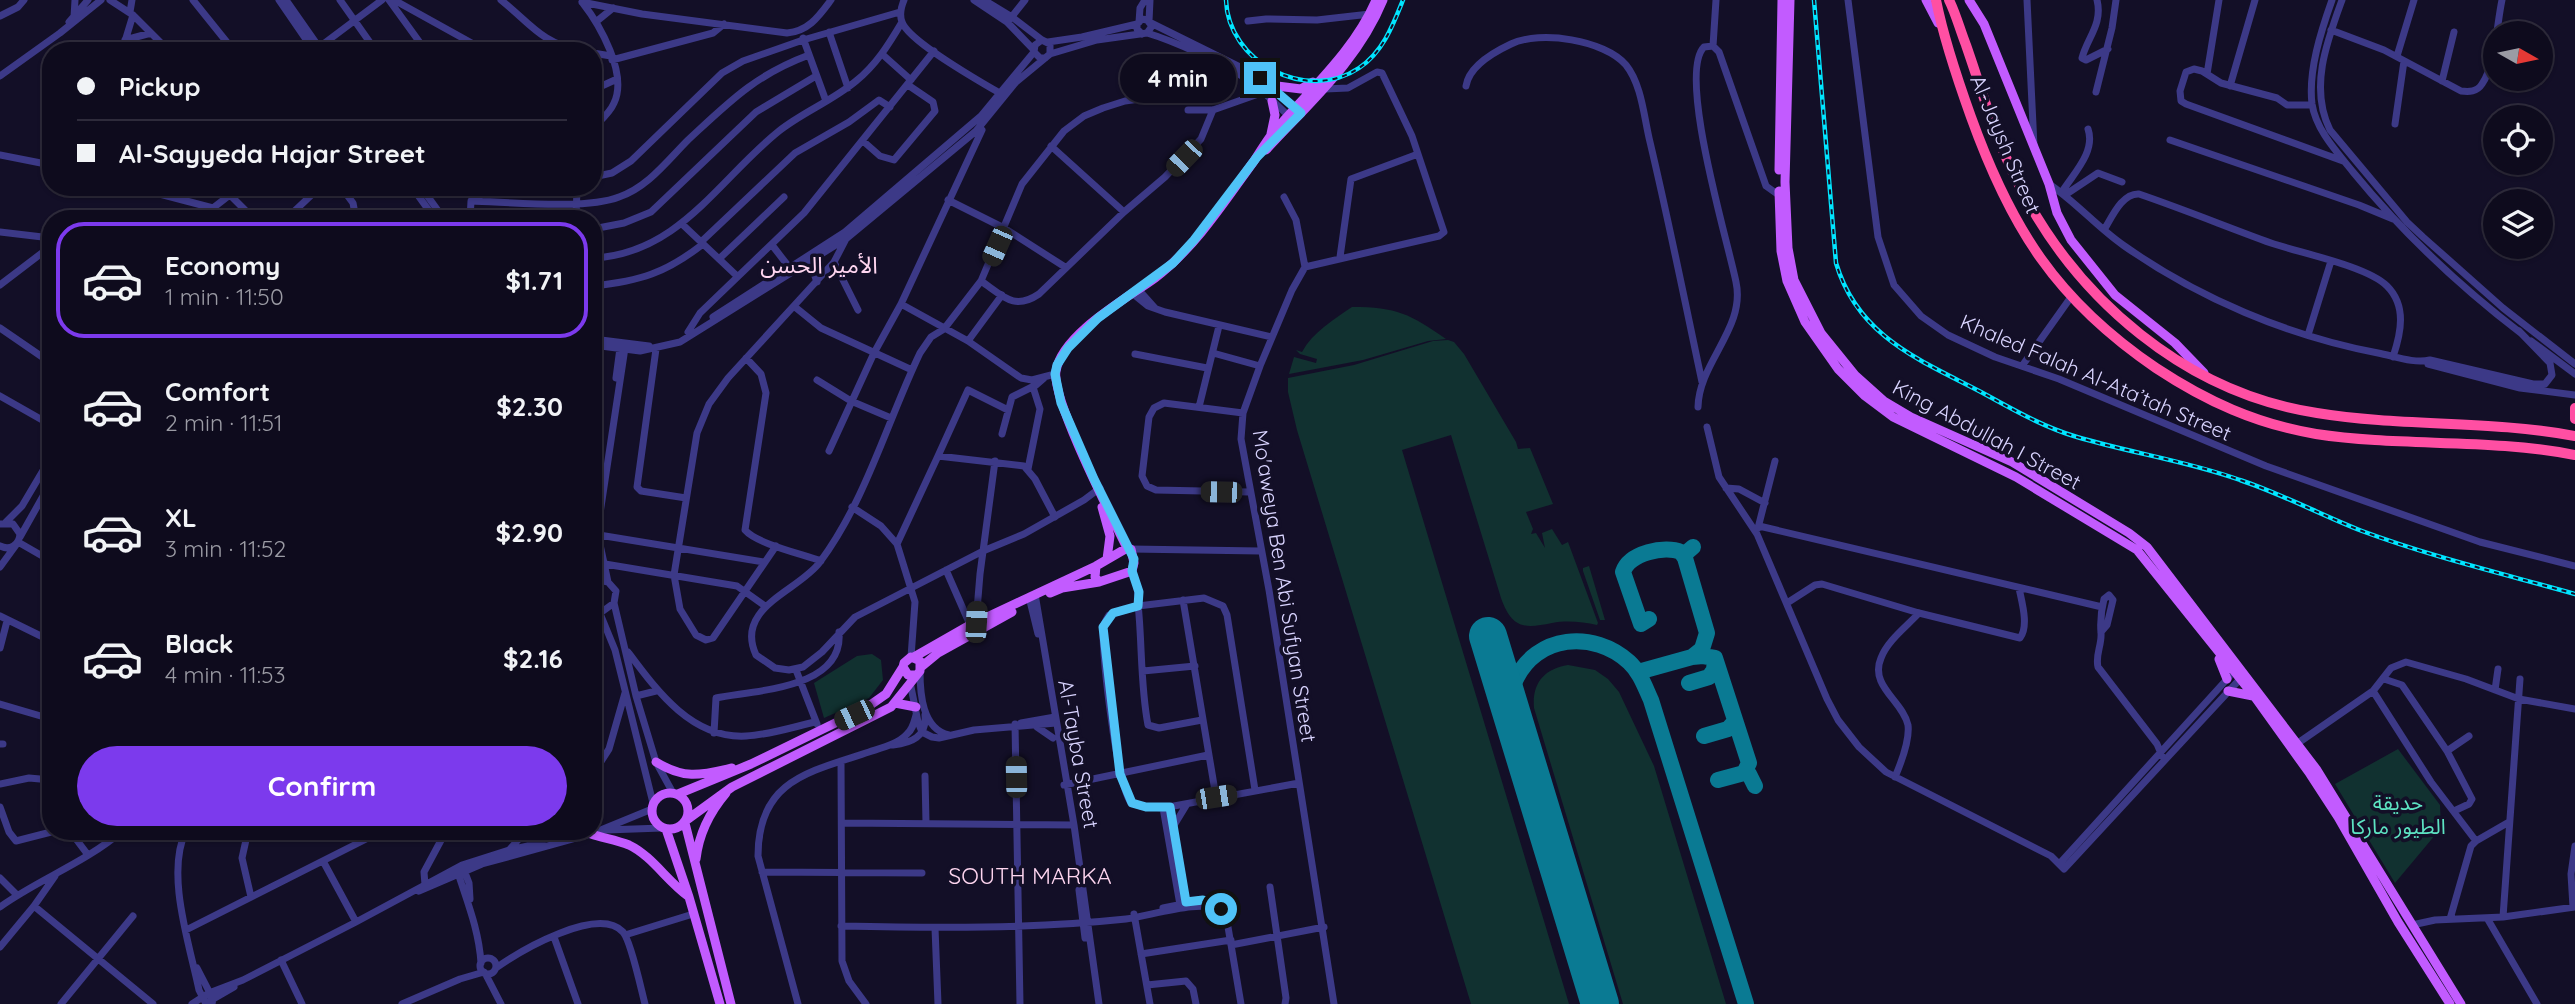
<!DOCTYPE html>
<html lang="en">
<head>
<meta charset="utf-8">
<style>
	:root { --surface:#0e0b1d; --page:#1c192a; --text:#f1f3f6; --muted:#9b9ba4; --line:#2e2b3b; --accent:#7c3aed }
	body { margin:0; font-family:Quicksand,"Noto Sans Arabic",sans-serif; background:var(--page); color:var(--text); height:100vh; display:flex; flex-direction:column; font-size:26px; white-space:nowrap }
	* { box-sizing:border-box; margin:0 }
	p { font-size:23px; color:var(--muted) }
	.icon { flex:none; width:38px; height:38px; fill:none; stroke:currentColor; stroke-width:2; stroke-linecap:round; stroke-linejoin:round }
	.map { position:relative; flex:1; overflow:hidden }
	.panel { position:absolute; left:42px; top:210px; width:560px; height:630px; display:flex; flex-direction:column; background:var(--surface); border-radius:28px; box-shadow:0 2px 5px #0004,0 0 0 2px var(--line) }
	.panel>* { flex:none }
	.guide { position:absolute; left:42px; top:42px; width:560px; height:154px; border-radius:28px; box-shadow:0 2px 5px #0004,0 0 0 2px var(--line); display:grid; align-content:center; height:154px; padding:0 35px; background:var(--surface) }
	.needle { width:46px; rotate:99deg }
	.fabs { position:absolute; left:2483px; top:21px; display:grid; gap:14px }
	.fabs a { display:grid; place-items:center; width:70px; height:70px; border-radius:50%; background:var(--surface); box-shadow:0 2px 5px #0004,0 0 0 2px var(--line); font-size:35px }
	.end { position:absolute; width:32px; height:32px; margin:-16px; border:9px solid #4fc3f7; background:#111; box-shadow:0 0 0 4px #111 }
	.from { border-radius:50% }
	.bubble { position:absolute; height:49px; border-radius:24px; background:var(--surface); box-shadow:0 2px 5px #0004,0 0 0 2px var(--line); font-size:23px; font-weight:700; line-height:49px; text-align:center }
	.car { position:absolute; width:21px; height:42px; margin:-21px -10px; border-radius:9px; box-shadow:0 0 5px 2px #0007; background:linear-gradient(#222 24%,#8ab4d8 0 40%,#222 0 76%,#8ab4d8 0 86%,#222 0) }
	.guide b { display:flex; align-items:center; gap:24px; height:66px; font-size:26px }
	.guide b+b { border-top:2px solid var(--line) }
	.guide i { width:18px; height:18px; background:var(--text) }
	ul { padding:12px 0 0; list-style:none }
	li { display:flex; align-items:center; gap:21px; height:116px; margin:0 14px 10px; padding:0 21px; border:4px solid transparent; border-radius:28px }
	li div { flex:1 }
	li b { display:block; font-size:26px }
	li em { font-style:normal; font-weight:700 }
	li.current { border-color:var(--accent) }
	li>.icon { width:63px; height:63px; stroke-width:1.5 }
	.action { display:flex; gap:14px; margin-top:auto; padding:14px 35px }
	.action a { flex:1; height:80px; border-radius:42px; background:var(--accent); color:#fff; font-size:28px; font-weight:700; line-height:80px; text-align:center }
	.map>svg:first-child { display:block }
	.green { fill:#113130 }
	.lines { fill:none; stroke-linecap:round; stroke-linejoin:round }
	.taxiway { stroke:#0a7a93; stroke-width:16 }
	.runway { stroke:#0a7a93; stroke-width:38 }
	.minor { stroke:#3c3987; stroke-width:7 }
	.major { stroke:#c25bff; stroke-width:9 }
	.highway { stroke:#ff4fa3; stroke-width:10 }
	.rail-casing { stroke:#00e5ff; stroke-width:4.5 }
	.rail { stroke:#130f27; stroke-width:2; stroke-dasharray:5; stroke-linecap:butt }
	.route { stroke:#4fc3f7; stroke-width:9 }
	.labels { text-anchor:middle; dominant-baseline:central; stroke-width:7; stroke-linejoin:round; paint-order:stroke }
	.street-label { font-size:21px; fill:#d9d4ff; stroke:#130f27 }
	.park-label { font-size:21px; fill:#5de3c2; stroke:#130f27 }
	.neighbourhood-label { font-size:23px; fill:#ffd6f0; stroke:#130f27 }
</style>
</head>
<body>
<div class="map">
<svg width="2575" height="1004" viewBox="0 0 2575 1004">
	<rect width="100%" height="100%" fill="#130f27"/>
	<path class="green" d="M1352 307C1397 307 1410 314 1446 339L1428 341 1363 360 1289 374 1294 357 1316 363 1317 359 1300 354 1296 350 1302 352C1313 332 1333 320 1352 307Z
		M1448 340 1454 342 1464 354 1516 442 1518 449 1530 448 1553 504 1526 512 1533 529 1531 534 1536 533 1545 548 1542 533 1552 529 1562 545 1568 542 1598 623 1597 625C1583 622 1567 620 1552 623 1523 629 1512 628 1501 598L1451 435 1402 450 1569 1004H1471L1297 430 1288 392V378L1354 365 1433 341Z
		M1589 566 1605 620H1600L1583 571V568Z
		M872 654 881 660 883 680 869 698 824 718 814 683 857 656Z
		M1568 665 1595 670 1608 679 1619 692 1654 766 1726 1004H1623L1534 708C1532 683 1544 669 1568 665Z
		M2398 749 2440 805 2441 828 2395 883 2335 784Z"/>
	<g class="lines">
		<path class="taxiway" d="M1649 619 1641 624 1623 572C1629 553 1665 545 1681 552L1685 558
			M1692 657 1703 656 1715 658 1749 763 1744 773 1718 780
			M1638 672 1692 657 1702 649 1707 633 1685 558 1686 553 1693 547
			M1689 683 1709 677 1714 670 1715 658
			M1512 713C1512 703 1511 690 1515 681 1536 634 1594 630 1629 662 1640 672 1645 687 1651 700L1746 1004
			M1704 736 1728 729 1735 721
			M1744 773 1749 774 1755 786"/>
		<path class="runway" d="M1488 636 1600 1004"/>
		<path class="minor" d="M110 0 133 15 169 51
			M193 0 234 51
			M279 0 314 51
			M286 0 321 50
			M340 0 376 51
			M389 0 426 51
			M394 0 486 51
			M501 0C531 24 541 43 581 51
			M904 0C901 7 899 14 902 22 909 42 981 82 1001 94
			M974 0 1007 22 1034 50
			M984 0 1012 17 1042 40
			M1848 0 1878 237 1894 285 1921 316 1948 335 1995 357 2059 379 2266 466 2480 542 2575 566
			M2027 0 2034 146
			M2097 0C2103 24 2087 38 2082 58L2086 60 2108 49
			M2332 0C2321 31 2308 71 2312 104 2316 130 2337 152 2353 172 2403 233 2459 286 2522 334
			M2342 0C2327 41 2309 88 2330 130L2407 222 2423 237 2503 308 2575 364
			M582 2 642 14 787 33C809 31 819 16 831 0
			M582 2C600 25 628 74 614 103 610 113 600 121 593 128
			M130 12 132 0
			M0 16 18 7 24 0
			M74 17 75 0
			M1010 19 1025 0
			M597 21 613 8
			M1149 21 1150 0
			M1248 21 1266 19 1317 20 1370 14
			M69 22 88 0
			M1139 22 1140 8 1145 0
			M1151 23 1254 74 1298 110
			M2331 30 2384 50 2461 91C2469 92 2477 92 2482 84 2495 66 2497 23 2502 0
			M829 32 848 88
			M1147 33C1174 41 1225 64 1248 80 1263 90 1276 105 1290 117
			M803 38 826 101
			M125 40 151 33
			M1048 42 1082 37 1137 24
			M1713 46 1716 0
			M122 51 133 15
			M314 51 382 0
			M593 53 611 56
			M882 54 911 80
			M1050 54 1097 40 1147 33 1152 26 1147 20 1142 19 1137 24V29L1142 34
			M2397 56 2414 0
			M612 60 713 33 724 24
			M2207 74 2219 0
			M0 76 60 33 101 0
			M2442 81 2454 32
			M1466 86C1469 66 1494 52 1511 44 1540 30 1605 40 1626 65 1642 85 1644 118 1650 142 1669 222 1685 302 1702 382
			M2230 86 2255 0
			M1325 89 1348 88 1377 72 1382 73 1412 136 1444 232 1439 236 1305 267 1292 290 1260 366 1243 413 1241 439 1269 590 1334 1004
			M593 90 617 79
			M2096 92 2112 28 2116 0
			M2312 105H2287L2277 98 2221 83 2202 71 2194 69 2186 72 2180 91 2181 101 2186 104 2343 161
			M1188 110H1213L1264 92
			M2395 124 2404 61
			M2170 140 2359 205 2393 219
			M863 141 880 156 894 160 935 111 933 102 908 85
			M1051 146 1124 212
			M0 155 51 165
			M593 177 612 173 631 161 722 73 743 61 803 40 900 12
			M2049 184C2076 202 2097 227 2123 245 2198 298 2288 336 2378 353 2394 356 2414 364 2430 360L2533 384H2545L2552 375 2550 363 2519 331
			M133 187 213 208 240 187
			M341 187 353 203 356 219
			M412 187 435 219
			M421 187 444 219
			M2062 192C2073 174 2096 152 2088 129
			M230 195 254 219
			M2065 195 2098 173 2122 182
			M1284 197 1296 220 1305 267
			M948 200 1004 228 1065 267
			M471 201C509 202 586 210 619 197 648 187 667 161 688 140 729 102 755 75 809 55
			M201 219 213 208
			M286 219 320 187
			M470 219 471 201 494 187
			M576 219 577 187
			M682 224 737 276
			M593 229 624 223 651 212 756 112 816 76
			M2104 230C2112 217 2122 193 2139 194 2183 209 2227 227 2271 243 2300 253 2367 266 2387 286 2407 306 2401 333 2393 357
			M0 232 51 238
			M701 242 795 153 849 122 879 100 890 107
			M772 245 789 267
			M808 256 817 282
			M1340 257 1351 179 1418 154
			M593 258C679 254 719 179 779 131 803 112 832 101 856 81 876 65 889 44 902 22
			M719 259 784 197
			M834 262 858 310
			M981 281C1003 296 1014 311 1039 294L1124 212 1165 177 1201 139 1213 110
			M0 285 51 246
			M593 286C640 281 666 273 703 244
			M1138 289 1155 308
			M1132 293 1148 306 1165 312 1272 337
			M901 304 968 341 1021 378 1032 380 1055 374
			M795 307 821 328 912 370
			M713 317 845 232 981 116 1034 52
			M0 328 51 363
			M688 332 700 313 804 213 934 51
			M2308 335 2331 261
			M593 339 649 346
			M968 341 1002 295
			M2531 341 2575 374
			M593 345 640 351 680 342 847 238 976 131 1016 82 1050 54V44L1042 40 1035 45 1034 52 1040 58H1045
			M656 349 637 487 641 491 686 498
			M1213 353 1260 366
			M1135 354 1207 368
			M746 358 761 374 766 393 745 530C757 544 802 554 821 561
			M2428 364 2520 388 2575 395
			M2022 366 2071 297
			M616 378 620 348
			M817 380 851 401 891 418
			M0 396 51 425
			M1199 407 1219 326
			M1698 407C1699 362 1746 328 1736 282 1728 242 1677 74 1704 47L1713 46 1719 52 1766 186 1780 196
			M1243 413 1164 403 1154 408 1149 417 1142 476 1147 486 1156 490 1249 492
			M1707 427 1719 477 1757 534 1827 699 1838 720 1859 747 1886 772 2051 856 2064 869 2240 679
			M1002 434 1012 397 1036 385 1044 378
			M829 451 874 353 901 304 982 130
			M938 456 968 390 1008 410
			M1028 469 1040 409 1033 387
			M1100 488 1084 500 1024 534 983 551 855 617 822 652 803 667 789 670 775 668 756 655C734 607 799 591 820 562 866 500 887 422 920 353L931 337 944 329 981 281 1022 184 1064 131 1084 116 1103 108 1125 101 1197 91 1239 73
			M1726 488 1739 489 1765 503
			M852 507 881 526 897 544 915 602 911 657
			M593 514 602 469
			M6 522 22 506 51 457
			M0 524H13L20 534C19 545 10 551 0 546
			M1759 526 2102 607
			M1758 528 1775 461
			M593 534 764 562
			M20 537 51 482
			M18 542 51 561
			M897 544 938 456 1024 466 1035 479 1055 517
			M776 546 713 638 706 640 696 635 680 609 674 575 697 433 709 404 728 378 834 262 846 239
			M1131 549 1260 551
			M605 564 737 586 765 606
			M0 567 16 545
			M946 570 971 627
			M1132 571C1140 592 1137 595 1139 615 1142 651 1141 689 1148 725L1159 728 1202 720
			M593 582 599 580 608 582 616 591 614 603 636 696 656 762 673 793
			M608 582 598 535 599 520 625 348
			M1035 594 1074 825 1099 1004
			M1029 597 1038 634
			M1183 600 1216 797
			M1787 603 1815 585 1822 584 1919 613 2020 638C2029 626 2022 603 2019 588
			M593 609 603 611 614 603
			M599 611 615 650 653 803
			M0 616 51 641
			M976 622 980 574 995 461
			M2101 632 2107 625 2113 600 2109 595 2104 599C2101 611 2100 621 2101 633 2102 645 2095 655 2098 667L2157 744 2162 756
			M0 648 7 621
			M628 652C657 691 692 739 746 736 769 735 793 727 815 722
			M796 670 817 724
			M920 671C920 693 922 729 949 735
			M1143 671 1195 666
			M2384 679 2402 685 2447 751 2472 799 2469 804 2454 811
			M910 682 918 722 922 732 932 737 939 738 974 730 1056 723
			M2495 690 2498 669
			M2373 691 2431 782 2476 841
			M636 696 656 691
			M0 704 51 719
			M1021 723 1055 717
			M1015 724 1020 1004
			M1037 727 1053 738
			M714 733 716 698C756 690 844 689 839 632
			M2298 743 2373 691 2391 668 2406 662 2466 679 2519 699 2575 709
			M0 744H3
			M893 745C911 743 927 737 925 715
			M2447 751 2469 736
			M841 761 842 961 849 981 866 1004
			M593 774 609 749 625 693
			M925 776 926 823
			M1895 777C1901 763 1910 741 1908 725 1903 701 1869 686 1881 658 1887 641 1907 626 1919 613
			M0 784 29 778 51 780
			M1064 785 1208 755
			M1255 790 1227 615 1223 606 1204 598 1138 606 1109 615C1106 620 1103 624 1103 630 1103 660 1116 782 1131 803L1140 806 1163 808 1299 783
			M0 807 9 832 16 841 55 831
			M1170 807 1187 906
			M1163 808 1180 905
			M843 823 1074 825
			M1173 827 1187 804
			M606 830 662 828
			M70 831 88 855
			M167 831 184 834
			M186 831C165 873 190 946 199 990L206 1004
			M248 831 242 858 251 897
			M510 849 526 831
			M323 861 356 922
			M2060 863 2229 677
			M464 870 469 883 470 899
			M762 872 922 873
			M458 873C468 904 479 931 481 963
			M0 878 17 895
			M425 885 424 872 446 831
			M1270 887 1286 998 1285 1004
			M1079 890 1085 938
			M419 891 482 864 591 834 652 809
			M34 906 153 1004
			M0 907C39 879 85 863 122 831
			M2573 907 2571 874 2575 846
			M1163 908 1203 900 1222 905 1228 927 1241 1004
			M1134 914 1150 1004
			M2503 917 2520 679
			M2487 918 2537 1004
			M2450 919 2471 846 2476 841 2509 822
			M2412 925 2435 920 2503 917 2575 907
			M841 926C936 928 1031 929 1126 919 1151 916 1204 897 1224 912
			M935 928 938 1004
			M186 930 382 831
			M625 935 693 914
			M554 937 578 1004
			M1231 945 1324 927
			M0 947 34 906 55 876
			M1141 954 1231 940
			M480 966a8 8 0 1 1 16 0a8 8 0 1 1-16 0Z
			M281 960 302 1004
			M197 968 213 999 212 1004
			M496 968C520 951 598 905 623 932 631 941 641 989 645 1004
			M485 973 501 1004
			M1147 985 1186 981 1193 989 1196 1004
			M208 1002 234 987
			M61 1004 133 916
			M192 1004 209 993 243 980 356 922 462 865 509 850 528 846H545
			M402 1004 460 979 484 972
			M798 1004 758 856C758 780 809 772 869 752 881 748 898 744 907 734 913 729 914 722 916 715"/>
		<path class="major" d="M1790 0 1785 182 1788 248 1794 280 1821 333 1855 375 1884 401 1911 417 2012 462 2129 533 2147 547 2317 770 2461 1004
			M1926 0 1938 23
			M1969 0 1984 24 2049 184 2057 213 2071 240 2115 295 2175 343 2204 373
			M1269 85 1301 89 1313 82
			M1271 134 1275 115 1272 101
			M1266 150C1310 102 1358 61 1383 0
			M1779 170 1782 0
			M1779 191 1781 251 1787 281 1805 322 1838 369 1865 396 1893 417 2016 477 2137 550 2254 696 2310 774 2338 817 2398 922 2450 1004
			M1102 507 1110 536 1107 559
			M1127 548C1112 517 1051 399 1056 371 1062 334 1126 299 1155 278 1195 248 1225 201 1254 161 1260 152 1265 143 1272 134 1307 92 1354 52 1376 0
			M1127 548 1131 549 1134 563 1132 571 1099 582 1095 577 1096 566Z
			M1050 593 1062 588 1099 582
			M914 657 970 625 1096 566
			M2219 659 2227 679
			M921 667 938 653 1012 612
			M2228 691 2253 696
			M895 703 916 707
			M656 762C685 780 701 775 732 768
			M652 811a18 18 0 1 1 36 0a18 18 0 1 1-36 0Z
			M678 794 751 764 866 708 886 694 903 667
			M688 819 732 787 891 707 920 671V661L911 657 904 663 903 667 908 675H915
			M685 823 731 1004
			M666 829 689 897 720 1004
			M591 834C603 838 617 840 629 845 652 856 667 881 688 896
			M696 859C699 833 709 813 726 793"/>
		<path class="highway" d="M1936 0C1944 40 1957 78 1971 117 2011 228 2056 300 2156 368 2206 401 2256 424 2316 434 2401 447 2490 438 2575 455
			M1949 0C1956 14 1960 30 1966 45 1982 91 1996 140 2018 183 2077 300 2186 393 2317 413 2402 427 2490 420 2575 436
			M2575 408V419"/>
		<defs>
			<path id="rail" d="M1226 0C1228 63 1307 103 1359 68 1383 52 1393 25 1403 0
				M1814 0 1836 263C1858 337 1920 360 1981 392 2012 409 2043 427 2077 437 2131 453 2187 461 2240 480 2282 494 2321 515 2362 531 2432 557 2504 574 2575 594"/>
		</defs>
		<use href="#rail" class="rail-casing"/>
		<use href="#rail" class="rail"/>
	</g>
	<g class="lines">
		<path class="route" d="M1221 909 1224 912 1222 905 1203 900 1186 902 1170 807H1146L1132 803 1120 774 1103 627 1113 613 1138 606 1139 592 1132 571 1134 559 1094 479 1061 403 1055 374 1057 365 1068 348 1098 318 1173 263 1194 240 1257 157 1301 113 1260 78"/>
	</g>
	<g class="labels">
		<g class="street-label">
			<text transform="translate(2006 144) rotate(67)">Al-Jaysh Street</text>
			<text transform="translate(2096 377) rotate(23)">Khaled Falah Al-Ata’tah Street</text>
			<text transform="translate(1987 434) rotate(28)">King Abdullah I Street</text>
			<text transform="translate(1285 586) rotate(81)">Mo'aweya Ben Abi Sufyan Street</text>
			<text transform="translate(1079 754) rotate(80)">Al-Tayba Street</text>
		</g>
		<g class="park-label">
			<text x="2398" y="802">حديقة<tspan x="2398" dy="24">الطيور ماركا</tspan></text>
		</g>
		<g class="neighbourhood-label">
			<text x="819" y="264">الأمير الحسن</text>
			<text x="1030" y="875">SOUTH MARKA</text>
		</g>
	</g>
</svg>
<div class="fabs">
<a><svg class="needle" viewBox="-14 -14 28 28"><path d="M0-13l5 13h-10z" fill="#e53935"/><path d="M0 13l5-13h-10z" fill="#9b9ba4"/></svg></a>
<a><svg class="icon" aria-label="locate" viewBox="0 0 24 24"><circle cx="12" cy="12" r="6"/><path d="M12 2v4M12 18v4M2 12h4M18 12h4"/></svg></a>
<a><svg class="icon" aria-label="layers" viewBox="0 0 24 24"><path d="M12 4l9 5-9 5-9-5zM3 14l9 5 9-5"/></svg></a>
</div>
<i class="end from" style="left:1221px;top:909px"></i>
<i class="end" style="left:1260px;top:78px"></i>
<div class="bubble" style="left:1120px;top:54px;width:116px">4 min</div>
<i class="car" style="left:1184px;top:158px;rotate:224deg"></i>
<i class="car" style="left:997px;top:246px;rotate:204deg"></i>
<i class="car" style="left:1221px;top:492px;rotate:271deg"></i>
<i class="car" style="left:976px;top:622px;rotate:3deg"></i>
<i class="car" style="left:854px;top:715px;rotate:245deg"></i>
<i class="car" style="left:1016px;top:777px;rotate:359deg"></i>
<i class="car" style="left:1216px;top:797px;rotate:81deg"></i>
<div class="guide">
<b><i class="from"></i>Pickup</b>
<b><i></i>Al-Sayyeda Hajar Street</b>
</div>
<section class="panel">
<ul>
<li class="current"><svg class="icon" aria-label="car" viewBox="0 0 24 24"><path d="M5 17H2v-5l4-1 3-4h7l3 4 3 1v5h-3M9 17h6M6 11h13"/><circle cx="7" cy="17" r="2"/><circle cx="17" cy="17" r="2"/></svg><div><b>Economy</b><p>1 min · 11:50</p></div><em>$1.71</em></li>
<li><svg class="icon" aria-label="car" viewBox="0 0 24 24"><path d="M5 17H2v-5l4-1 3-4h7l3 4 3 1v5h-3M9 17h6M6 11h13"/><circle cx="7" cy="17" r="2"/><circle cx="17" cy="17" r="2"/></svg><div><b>Comfort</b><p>2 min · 11:51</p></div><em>$2.30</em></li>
<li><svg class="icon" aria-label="car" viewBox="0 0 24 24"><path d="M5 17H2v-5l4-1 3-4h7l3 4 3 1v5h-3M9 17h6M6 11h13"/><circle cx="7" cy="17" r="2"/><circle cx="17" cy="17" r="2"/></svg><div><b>XL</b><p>3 min · 11:52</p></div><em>$2.90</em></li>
<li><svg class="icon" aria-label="car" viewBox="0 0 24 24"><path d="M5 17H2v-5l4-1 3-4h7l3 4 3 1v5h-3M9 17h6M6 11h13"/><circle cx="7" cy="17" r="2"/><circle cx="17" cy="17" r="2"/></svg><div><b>Black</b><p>4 min · 11:53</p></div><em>$2.16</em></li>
</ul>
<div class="action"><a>Confirm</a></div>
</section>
</div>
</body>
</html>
